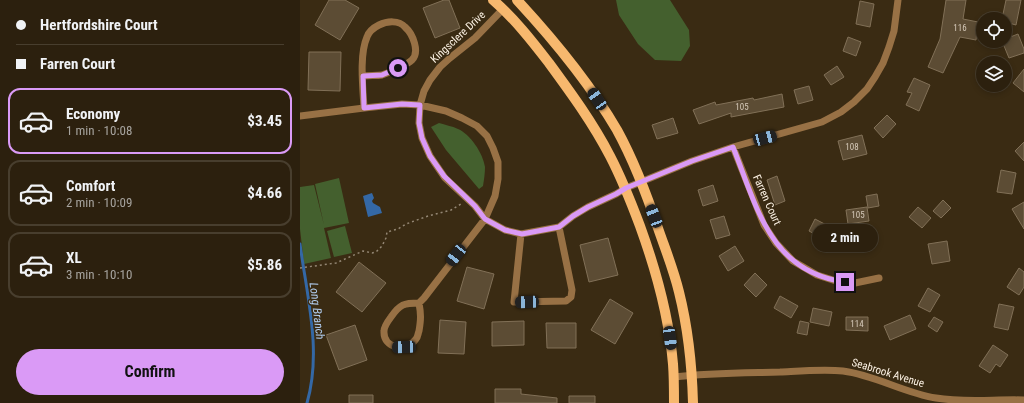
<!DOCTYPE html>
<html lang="en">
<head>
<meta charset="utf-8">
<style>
	:root { --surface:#2c200e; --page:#382d1c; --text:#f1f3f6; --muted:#a6a39e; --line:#483e2e; --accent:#da9af6 }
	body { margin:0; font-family:"Roboto Condensed",sans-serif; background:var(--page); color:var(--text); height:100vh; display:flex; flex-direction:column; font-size:15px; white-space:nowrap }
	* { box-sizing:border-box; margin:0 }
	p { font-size:13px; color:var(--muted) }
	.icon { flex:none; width:22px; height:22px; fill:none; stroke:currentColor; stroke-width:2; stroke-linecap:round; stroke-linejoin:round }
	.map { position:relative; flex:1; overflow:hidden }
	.details { display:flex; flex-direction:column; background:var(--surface); width:300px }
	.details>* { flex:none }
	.guide { display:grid; align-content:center; height:88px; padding:0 16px; background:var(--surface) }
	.controls { position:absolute; left:676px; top:12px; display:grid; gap:8px }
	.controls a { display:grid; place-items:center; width:36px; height:36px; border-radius:50%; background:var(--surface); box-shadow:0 2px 6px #0003,0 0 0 1px var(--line); font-size:20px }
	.end { position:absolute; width:18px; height:18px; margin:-9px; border:5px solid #da9af6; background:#111; box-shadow:0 0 0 2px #111 }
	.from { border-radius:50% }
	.bubble { position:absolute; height:28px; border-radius:14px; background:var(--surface); box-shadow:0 2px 6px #0003,0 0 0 1px var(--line); font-size:13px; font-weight:700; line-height:28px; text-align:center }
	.car { position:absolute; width:12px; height:24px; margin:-12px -6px; border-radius:5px; box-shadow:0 0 3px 1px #0007; background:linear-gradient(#222 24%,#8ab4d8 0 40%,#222 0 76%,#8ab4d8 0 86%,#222 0) }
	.guide b { display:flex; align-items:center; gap:14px; height:38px; font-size:15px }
	.guide b+b { border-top:1px solid var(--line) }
	.guide i { width:10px; height:10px; background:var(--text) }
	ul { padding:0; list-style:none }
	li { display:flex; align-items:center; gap:12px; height:66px; margin:0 8px 6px; padding:0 8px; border:2px solid var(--line); border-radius:12px }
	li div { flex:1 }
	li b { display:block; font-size:15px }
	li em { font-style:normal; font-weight:700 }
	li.selected { border-color:var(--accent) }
	li>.icon { width:36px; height:36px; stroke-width:1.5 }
	.primary-button { display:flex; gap:8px; margin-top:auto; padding:8px 16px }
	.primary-button a { flex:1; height:46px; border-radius:24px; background:var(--accent); color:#111; font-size:16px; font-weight:700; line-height:46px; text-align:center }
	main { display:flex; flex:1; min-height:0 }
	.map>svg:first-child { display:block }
	.green { fill:#44602e }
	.water { fill:#3468a5 }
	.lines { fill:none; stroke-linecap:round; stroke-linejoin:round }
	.stream { stroke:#3468a5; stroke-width:3 }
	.building { fill:#5c4c34; stroke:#817057 }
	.path { stroke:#948774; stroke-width:1.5; stroke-dasharray:2 3; stroke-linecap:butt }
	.street { stroke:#987145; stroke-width:7 }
	.primary { stroke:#f7b86e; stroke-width:10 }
	.route { stroke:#da9af6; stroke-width:5 }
	.labels { text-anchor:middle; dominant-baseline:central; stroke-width:3; stroke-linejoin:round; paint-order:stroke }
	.number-label { font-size:9px; fill:#d5c9b9 }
	.street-label { font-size:11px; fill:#fdf3e5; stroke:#3a2b13 }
	.water-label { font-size:12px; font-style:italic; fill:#b2cef0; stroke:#3a2b13 }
</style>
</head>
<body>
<main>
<section class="details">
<div class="guide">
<b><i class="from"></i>Hertfordshire Court</b>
<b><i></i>Farren Court</b>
</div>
<ul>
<li class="selected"><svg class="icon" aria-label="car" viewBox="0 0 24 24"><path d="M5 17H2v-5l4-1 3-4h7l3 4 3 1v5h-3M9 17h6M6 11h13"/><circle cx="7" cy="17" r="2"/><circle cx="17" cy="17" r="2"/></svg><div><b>Economy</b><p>1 min · 10:08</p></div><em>$3.45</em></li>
<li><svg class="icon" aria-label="car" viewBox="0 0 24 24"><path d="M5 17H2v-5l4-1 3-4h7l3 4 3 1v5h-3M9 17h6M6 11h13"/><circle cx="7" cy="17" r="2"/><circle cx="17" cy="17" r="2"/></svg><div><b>Comfort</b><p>2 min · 10:09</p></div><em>$4.66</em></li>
<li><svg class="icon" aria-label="car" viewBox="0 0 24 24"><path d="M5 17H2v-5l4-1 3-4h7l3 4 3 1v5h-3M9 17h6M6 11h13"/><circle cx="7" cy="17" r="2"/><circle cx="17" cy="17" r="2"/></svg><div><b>XL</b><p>3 min · 10:10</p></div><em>$5.86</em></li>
</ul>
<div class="primary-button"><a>Confirm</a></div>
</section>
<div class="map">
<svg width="724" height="403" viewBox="0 0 724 403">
	<rect width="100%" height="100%" fill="#3a2b13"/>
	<path class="green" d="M316 0H370L389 30 390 46 381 61 355 60 338 44 319 15Z
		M139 123C145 125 152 126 158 129 170 134 183 153 185 167 185 173 184 180 183 186L179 189 146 150 131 127Z
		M39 178 49 223 24 228 31 258 4 264 0 229V187L14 185 24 225 15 184Z
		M45 226 52 253 34 257 27 231Z"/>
	<path class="water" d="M72 193 74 198 72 201 73 203 80 207 82 213 68 217 63 196Z"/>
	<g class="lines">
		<path class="stream" d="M0 244C7 297 22 351 7 403"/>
	</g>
	<path class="building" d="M29 0H45L59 8 40 40 15 25Z
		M144 0H149L160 28 135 38 123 8Z
		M646 0H666L663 19 678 22 676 40 660 37 643 73 628 67 640 39Z
		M706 0H721L716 25 705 22V19H702Z
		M560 1 574 4 570 27 556 24Z
		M718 34 724 49V53L709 58 702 41H705V39Z
		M548 37 561 42 556 56 543 51Z
		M9 52H41L40 91 8 90Z
		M537 66 544 77 531 85 524 75Z
		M724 69V92L713 83Z
		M614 78 630 85 619 111 606 105 612 93 607 92Z
		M509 86 513 100 498 104 494 90Z
		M482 94 484 107 431 117V113L399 124 393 110 415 102 416 105 453 98 454 100Z
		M587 115 596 124 583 138 574 128Z
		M373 118 378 133 357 139 352 125Z
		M562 135 567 154 543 160 538 141Z
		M724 142V161L715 151Z
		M701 170 716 173 712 194 697 192Z
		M477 176 485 201 475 205 467 180Z
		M413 185 418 201 403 206 398 190Z
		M577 194 579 206 568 208 566 196Z
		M643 200 651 208 641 218 633 211Z
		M724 202V229L712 209Z
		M567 207 569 221 548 224 546 210Z
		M618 207 631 218 622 228 609 217Z
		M424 216 430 235 416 239 410 220Z
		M515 219 538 231 531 243 509 231Z
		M308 238 318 275 289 282 280 245Z
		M647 241 650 261 632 264 628 244Z
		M435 246 444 261 428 271 419 256Z
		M59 262 86 283 62 312 36 292Z
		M167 267 194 274 184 309 157 301Z
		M719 268 724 272V287L719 295 707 287Z
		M455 273 467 285 456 297 444 285Z
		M628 288 640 295 630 312 618 306Z
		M480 296 498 306 491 318 474 308Z
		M310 299 333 313 315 344 291 330Z
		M699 304 714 307 708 330 694 327Z
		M513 308 532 312 529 326 510 322Z
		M610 315 616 329 590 340 584 326Z
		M546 317H568V331L546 330Z
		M634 317 643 322 637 332 628 326Z
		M140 320 166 322 164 354 138 353Z
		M224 321V345L192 346V322Z
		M500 321 509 323 507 335 497 333Z
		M246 323H276V348H247Z
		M55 325 67 360 39 370 26 335Z
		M693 345 708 355 700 367 696 364 690 373 679 366Z
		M195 389H221V394L257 398V403H195Z
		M49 395H73V403H49Z
		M269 396H295V403H269Z"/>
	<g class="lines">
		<path class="path" d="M0 268 36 263 63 251 72 253 76 252 82 246 86 238 87 232 98 229 106 224 128 216 151 210 161 204"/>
		<path class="street" d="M203 9 175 38 150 58 140 67 130 80 124 91 120 105 119 123 122 138 130 156 145 178 175 206 185 219 205 230 221 234 259 227 273 216 288 207 316 194 326 188 392 161 433 147 522 122 541 112 554 102 567 89 575 77 583 63 589 47 594 31 598 0
			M63 76C69 75 76 76 82 75 88 73 107 65 112 60 120 52 113 34 105 27 99 20 87 21 79 25 73 28 69 31 67 37 59 55 63 88 64 108
			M0 116 64 108 102 104 120 105 146 111 162 118 177 126 187 136 193 148 198 162V179L195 196 185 219 124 298 119 303C104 303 100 304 91 317 88 321 84 327 84 331 83 349 107 352 116 339 118 337 118 333 119 331 121 319 121 314 119 303
			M433 147 464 225 476 243 493 261 517 275 536 281 555 283 579 278
			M221 234 214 302 266 301 271 297 272 290 259 227
			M374 377C409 373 444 373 480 372 500 371 524 369 543 371 575 375 604 393 636 398 665 403 695 399 724 400"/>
		<path class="primary" d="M193 0C214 18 232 41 249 63 271 93 293 123 310 156 322 179 331 202 340 226 356 270 369 317 373 364 374 377 374 390 374 403
			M217 0C255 41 289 82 317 130 334 161 348 198 359 231 366 251 374 271 379 292 388 328 392 365 393 403"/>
	</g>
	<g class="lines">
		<path class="route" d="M98 68 82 75 63 76 64 108 102 104 120 105 119 123 122 138 130 156 144 176 175 206 185 219 205 230 222 234 259 227 273 216 288 207 316 194 326 188 392 161 433 147C457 207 470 272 545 282"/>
	</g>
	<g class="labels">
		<g class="number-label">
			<text x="660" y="28">116</text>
			<text x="442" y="107">105</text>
			<text x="552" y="147">108</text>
			<text x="558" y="215">105</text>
			<text x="557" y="324">114</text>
		</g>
		<g class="street-label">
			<text transform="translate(158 37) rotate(-43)">Kingsclere Drive</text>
			<text transform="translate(467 200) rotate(66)">Farren Court</text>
			<text transform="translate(588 373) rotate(17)">Seabrook Avenue</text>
		</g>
		<g class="water-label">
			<text transform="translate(17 311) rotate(83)">Long Branch</text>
		</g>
	</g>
</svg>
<div class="controls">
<a><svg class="icon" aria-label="locate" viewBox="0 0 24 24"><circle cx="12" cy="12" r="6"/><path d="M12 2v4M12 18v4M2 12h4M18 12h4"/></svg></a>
<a><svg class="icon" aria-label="layers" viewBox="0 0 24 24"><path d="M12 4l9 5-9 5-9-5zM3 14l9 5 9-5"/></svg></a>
</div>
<i class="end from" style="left:98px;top:68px"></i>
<i class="end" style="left:545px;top:282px"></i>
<div class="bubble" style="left:512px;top:224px;width:66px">2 min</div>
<i class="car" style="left:297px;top:99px;rotate:326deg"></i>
<i class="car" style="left:465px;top:138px;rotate:75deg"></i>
<i class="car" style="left:354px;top:216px;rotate:339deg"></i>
<i class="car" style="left:156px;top:255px;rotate:218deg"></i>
<i class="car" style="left:227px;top:302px;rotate:268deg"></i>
<i class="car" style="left:370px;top:338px;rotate:172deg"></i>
<i class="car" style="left:104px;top:347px;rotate:268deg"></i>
</div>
</main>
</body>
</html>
